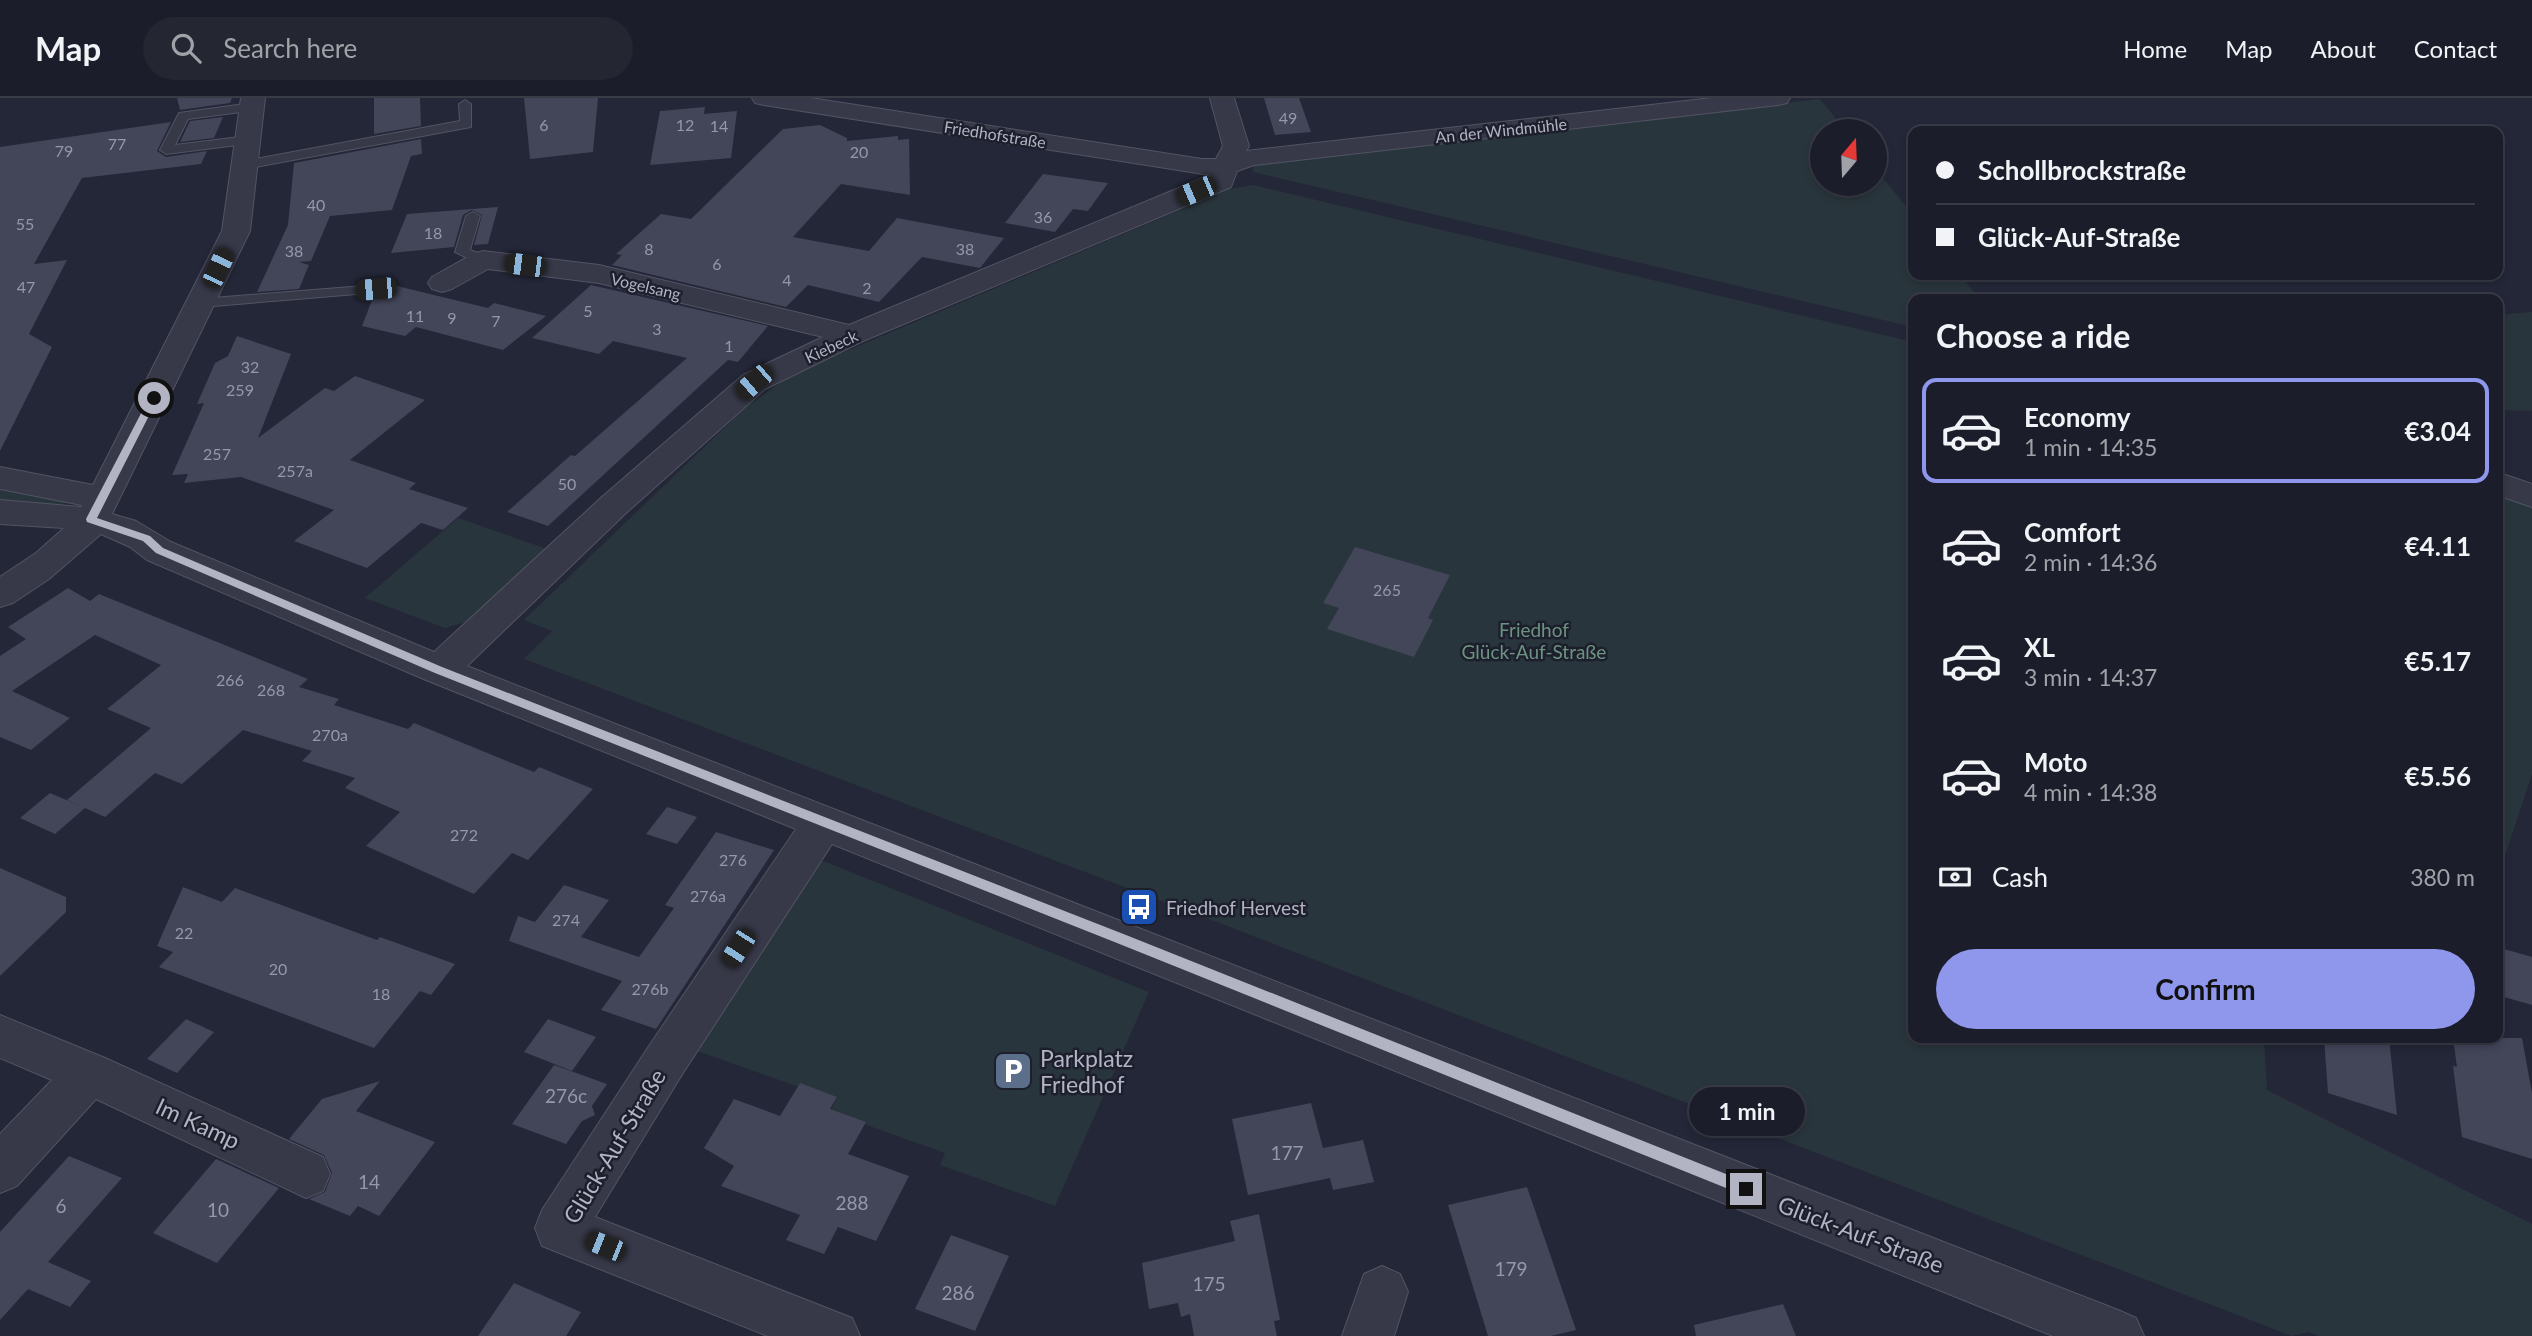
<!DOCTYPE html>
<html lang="en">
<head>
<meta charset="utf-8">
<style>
	:root { --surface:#1b1d2a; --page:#242632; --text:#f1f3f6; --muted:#a0a2a8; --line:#393b47; --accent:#8f97ec }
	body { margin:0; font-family:Lato,sans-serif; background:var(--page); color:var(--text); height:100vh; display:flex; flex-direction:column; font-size:26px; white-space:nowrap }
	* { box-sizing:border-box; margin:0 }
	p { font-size:23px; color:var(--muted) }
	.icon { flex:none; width:38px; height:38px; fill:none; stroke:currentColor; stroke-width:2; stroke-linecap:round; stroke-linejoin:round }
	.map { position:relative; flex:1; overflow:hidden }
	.sheet { position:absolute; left:1908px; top:196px; width:595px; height:749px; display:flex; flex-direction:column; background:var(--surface); border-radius:14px; box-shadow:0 4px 10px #0003,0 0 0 2px var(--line) }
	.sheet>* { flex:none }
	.top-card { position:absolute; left:1908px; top:28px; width:595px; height:154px; border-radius:14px; box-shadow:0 4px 10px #0003,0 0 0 2px var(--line); display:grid; align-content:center; height:154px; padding:0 28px; background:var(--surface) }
	.needle { width:46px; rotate:19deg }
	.controls { position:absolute; left:1810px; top:21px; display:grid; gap:14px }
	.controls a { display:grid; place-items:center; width:77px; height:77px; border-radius:50%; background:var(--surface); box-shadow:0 4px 10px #0003,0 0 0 2px var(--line); font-size:35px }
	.end { position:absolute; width:32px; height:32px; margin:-16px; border:9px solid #b2b4c4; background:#111; box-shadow:0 0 0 4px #111 }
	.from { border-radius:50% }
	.bubble { position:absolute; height:49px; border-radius:24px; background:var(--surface); box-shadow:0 4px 10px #0003,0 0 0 2px var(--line); font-size:23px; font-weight:700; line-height:49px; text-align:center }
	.car { position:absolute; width:21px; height:42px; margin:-21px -10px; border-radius:9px; box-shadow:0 0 5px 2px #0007; background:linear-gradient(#222 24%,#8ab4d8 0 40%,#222 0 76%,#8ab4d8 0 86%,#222 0) }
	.top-card b { display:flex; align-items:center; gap:24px; height:66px; font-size:26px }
	.top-card b+b { border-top:2px solid var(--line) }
	.top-card i { width:18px; height:18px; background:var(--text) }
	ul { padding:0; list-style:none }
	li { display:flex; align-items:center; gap:21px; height:105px; margin:0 14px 10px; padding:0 14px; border:4px solid transparent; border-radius:14px }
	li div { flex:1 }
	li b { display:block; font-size:26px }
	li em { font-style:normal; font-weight:700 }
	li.selected { border-color:var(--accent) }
	li>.icon { width:63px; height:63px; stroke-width:1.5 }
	h2 { padding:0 28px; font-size:32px; line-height:84px }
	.pay { display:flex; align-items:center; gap:18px; height:77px; padding:0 28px; font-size:26px }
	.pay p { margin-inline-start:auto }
	.action { display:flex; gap:14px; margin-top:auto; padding:14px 28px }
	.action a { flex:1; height:80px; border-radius:42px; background:var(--accent); color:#111; font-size:28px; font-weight:700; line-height:80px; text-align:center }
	header { display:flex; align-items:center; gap:42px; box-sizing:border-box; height:98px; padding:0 35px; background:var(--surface); border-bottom:2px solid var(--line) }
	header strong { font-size:33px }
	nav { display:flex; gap:38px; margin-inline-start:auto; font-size:24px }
	.search { width:490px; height:63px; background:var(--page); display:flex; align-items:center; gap:18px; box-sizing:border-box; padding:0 24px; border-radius:38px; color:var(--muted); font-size:26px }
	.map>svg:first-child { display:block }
	.green { fill:#29353c }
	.building { fill:#434559 }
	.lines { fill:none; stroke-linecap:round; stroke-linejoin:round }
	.lane-casing { stroke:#525463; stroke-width:2 }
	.street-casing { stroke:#525463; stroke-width:2 }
	.lane { fill:#373948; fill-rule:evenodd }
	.street { fill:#373948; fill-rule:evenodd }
	.route { fill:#b2b4c4 }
	.labels { text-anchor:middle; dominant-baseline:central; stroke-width:5; stroke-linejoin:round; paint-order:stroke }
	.number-label { font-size:16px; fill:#9698a9 }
	.far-street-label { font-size:16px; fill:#b2b4c4; stroke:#1d1f2d }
	.park-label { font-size:19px; fill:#6c9381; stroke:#1d1f2d }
	.poi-label { font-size:19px; fill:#b2b4c4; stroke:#1d1f2d; text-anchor:start }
	.near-number-label { font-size:19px; fill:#9698a9 }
	.near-poi-label { font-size:23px; fill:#b2b4c4; stroke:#1d1f2d; text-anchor:start }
	.near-street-label { font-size:23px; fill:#b2b4c4; stroke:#1d1f2d }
</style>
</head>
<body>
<header>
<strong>Map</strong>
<div class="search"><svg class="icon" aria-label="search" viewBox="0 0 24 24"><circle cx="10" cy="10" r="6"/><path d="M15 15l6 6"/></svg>Search here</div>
<nav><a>Home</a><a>Map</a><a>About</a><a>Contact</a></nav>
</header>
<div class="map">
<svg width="2532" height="1238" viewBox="0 0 2532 1238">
	<rect width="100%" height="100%" fill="#242738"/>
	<path class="green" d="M1820 1 1846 33H1822V86H1874V69L1913 117V177H1960L1980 201H1913V229L1253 74 1252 65Z
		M1253 87 1913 244V940H2264L2267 992 2532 1126V1238H2319L2308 1234 2292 1238 1222 826 524 561 552 533 524 522 747 308 780 285 830 260 1192 107 1221 92Z
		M2532 214V313L2497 312V217Z
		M0 386 72 399C57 418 22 409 0 408Z
		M2497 396 2532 409V676L2506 755 2497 753Z
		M458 420 550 452 476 521 445 530 365 500Z
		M821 762 1149 894 1055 1108 940 1067 945 1055 830 1014 836 1002 697 953Z"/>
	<path class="building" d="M177 0H232L230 5 180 12Z
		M374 0H420L421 28 374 36Z
		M524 0H598L593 54 530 61Z
		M1264 0H1299L1311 34 1275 37Z
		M705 9 704 16 737 13 731 60 650 67 660 13Z
		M223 19 214 40 180 44 190 23Z
		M171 24 157 53 166 59 207 53 201 66 82 80 34 166 67 162 29 236 52 249 0 353V49Z
		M820 27 847 40V43L898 38V42L909 41 910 97 841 86 793 139 869 153 897 120 1004 140 980 170 922 159 879 204 808 187 786 209 612 167 622 157 616 156 661 116 691 121 783 31Z
		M421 41 422 56 411 58 392 112 330 118 311 163 299 164 309 167 299 191 257 194 288 127 294 65Z
		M1043 76 1108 85 1088 113 1073 111 1055 134 1005 125Z
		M498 109 488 146 474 147 482 117 472 112 463 117 454 149 391 155 407 116Z
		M380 184 488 210 494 205 546 218 503 252 416 229 405 238 362 228 374 197H381L385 192Z
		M591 187 768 228 738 264 728 262 548 428 507 414 571 357 575 358 687 260 613 243 599 256 532 240Z
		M237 238 291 256 258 340 325 290 334 293 355 278 425 302 350 362 416 385 409 391 468 410 443 432 421 425 367 470 294 443 334 412 241 379 184 385 188 376 172 377 204 305 197 306 215 265 228 258Z
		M1355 449 1450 477 1428 520 1433 522 1414 559 1327 531 1339 510 1323 505Z
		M68 490 90 503 99 496 308 581 299 589 339 601 334 607 408 631 414 625 534 674 539 669 593 691 528 762 512 755 474 796 366 748 400 714 345 690 355 680 302 663 312 653 243 632 182 686 155 675 105 719 67 702 151 630 107 611 161 567 95 537 12 593 70 620 31 652 0 639V558L26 541 8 529Z
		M50 695 85 710 55 736 20 720Z
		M667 709 697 719 677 746 646 736Z
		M716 734 774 752 656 931 601 912 622 883 509 843 518 818 535 824 564 787 609 802 581 839 639 859 674 810 665 807Z
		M0 770 66 799V814L0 878Z
		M183 789 222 804 235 790 377 842 380 839 455 866 431 897 420 893 374 950 159 869 173 854 157 848Z
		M2497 849 2532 859V907L2497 897Z
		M186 921 214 934 177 975 147 961Z
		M548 921 596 939 572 973 524 954Z
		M2324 940H2389L2397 1017 2328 995Z
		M2453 940H2522L2532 995V1061L2462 1039 2453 968 2457 969Z
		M554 967 607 986 592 1008 595 1017 582 1023 566 1046 512 1026Z
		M380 983 356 1013 435 1044 379 1118 358 1108 350 1118 309 1101 325 1094 332 1075 324 1057 289 1041 322 1001Z
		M800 985 837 999 830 1011 866 1024 848 1056 909 1078 876 1143 838 1129 824 1156 786 1142 800 1117 721 1088 734 1068 704 1050 734 1001 780 1018Z
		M1311 1005 1323 1050 1363 1042 1374 1084 1333 1092 1330 1080 1248 1097 1232 1021Z
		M69 1058 122 1080 48 1164 91 1183 70 1209 28 1191 0 1222V1134Z
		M216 1061 279 1090 217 1165 153 1135Z
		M1527 1089 1576 1232 1551 1238H1488L1448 1107Z
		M1259 1116 1280 1222 1274 1223 1277 1238H1194L1190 1216 1181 1219 1178 1205 1149 1211 1142 1165 1235 1143 1230 1123Z
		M951 1137 1009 1158 975 1233 915 1211Z
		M514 1185 581 1214 566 1238H478Z
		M1783 1206 1796 1238H1696L1694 1227Z"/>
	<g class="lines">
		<defs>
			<path id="lane" d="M465 2 471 6V29L244 71 237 67 244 63 460 23 459 6Z
				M252 5 258 9 256 12 188 21 175 47 248 38 253 39V45L166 56 160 52 179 15Z
				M473 114 480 118 470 152 488 159V165H478L455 154 466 118Z
				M376 187 383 191 381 194 201 209 194 205 201 201Z"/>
			<path id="street" d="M241 0H265L250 133 112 416 136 423 171 444 434 554 602 399 743 277 823 239 599 185 488 171 452 191 442 194 432 191 428 185 432 179 473 156 483 153 599 167 849 227 1210 77 764 7 755 5 752 0H811L1202 61H1216L1223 48 1210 0H1234L1249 48 1246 53 1712 0H1790L1787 5 1778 7 1254 67 1237 73 1231 89 863 243 765 291 626 415 467 568 2118 1212 2136 1220 2144 1238H2053L832 746 681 978 595 1119 852 1220 860 1238H768L542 1148 535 1130 542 1112 649 948 796 731 426 582 147 462 130 449 101 436 49 481 13 505 0 509V479L36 455 64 430 0 426V402L81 409 82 407 0 391V369L93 387 222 133Z
				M2497 374 2532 386V409L2497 397Z
				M0 917 105 960 323 1059 330 1076 323 1093 306 1100 96 1001 17 1088 0 1095V1036L52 982 0 960Z
				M1382 1168 1400 1176 1408 1194 1394 1238H1342L1364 1176Z"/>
		</defs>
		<use href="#lane" class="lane-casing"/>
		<use href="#street" class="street-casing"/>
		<use href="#lane" class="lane"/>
		<use href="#street" class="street"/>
	</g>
	<path class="route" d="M154 297 158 300 97 420 150 438 163 450 442 569 1126 837 1746 1084 1751 1086 1754 1091 1751 1096 1746 1098 1117 845 435 575 156 455 143 443 87 424 86 421 149 300Z"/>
	<defs>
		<symbol id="bus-square" viewBox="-11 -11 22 22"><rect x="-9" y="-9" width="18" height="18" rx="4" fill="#1a4fb4" stroke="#1d1f2d"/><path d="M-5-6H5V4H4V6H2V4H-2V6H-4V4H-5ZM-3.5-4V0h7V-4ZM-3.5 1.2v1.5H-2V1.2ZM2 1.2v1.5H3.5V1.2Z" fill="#fff"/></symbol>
		<symbol id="parking-square" viewBox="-11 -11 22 22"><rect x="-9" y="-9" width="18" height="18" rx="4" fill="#5c6f8a" stroke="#1d1f2d"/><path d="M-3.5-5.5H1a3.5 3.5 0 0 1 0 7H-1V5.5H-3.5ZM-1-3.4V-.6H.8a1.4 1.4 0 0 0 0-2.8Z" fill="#fff"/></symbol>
	</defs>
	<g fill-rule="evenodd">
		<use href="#bus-square" x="1117" y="787" width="44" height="44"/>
		<use href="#parking-square" x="991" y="951" width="44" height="44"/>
	</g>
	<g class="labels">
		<g class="number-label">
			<text x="1288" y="19">49</text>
			<text x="544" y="26">6</text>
			<text x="685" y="26">12</text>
			<text x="719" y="27">14</text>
			<text x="117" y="45">77</text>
			<text x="64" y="52">79</text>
			<text x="859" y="53">20</text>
			<text x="316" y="106">40</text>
			<text x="1043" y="118">36</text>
			<text x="25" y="125">55</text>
			<text x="433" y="134">18</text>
			<text x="649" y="150">8</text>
			<text x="965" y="150">38</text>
			<text x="294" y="152">38</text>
			<text x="717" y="165">6</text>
			<text x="787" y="181">4</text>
			<text x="26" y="188">47</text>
			<text x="867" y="189">2</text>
			<text x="588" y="212">5</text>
			<text x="415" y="217">11</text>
			<text x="452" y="219">9</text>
			<text x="496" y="222">7</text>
			<text x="657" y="230">3</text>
			<text x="729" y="247">1</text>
			<text x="250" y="268">32</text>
			<text x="240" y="291">259</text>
			<text x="217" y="355">257</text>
			<text x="295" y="372">257a</text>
			<text x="567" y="385">50</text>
			<text x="1387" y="491">265</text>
			<text x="230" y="581">266</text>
			<text x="271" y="591">268</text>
			<text x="330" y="636">270a</text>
			<text x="464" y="736">272</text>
			<text x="733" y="761">276</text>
			<text x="708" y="797">276a</text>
			<text x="566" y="821">274</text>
			<text x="184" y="834">22</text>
			<text x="278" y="870">20</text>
			<text x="650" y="890">276b</text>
			<text x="381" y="895">18</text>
		</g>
		<g class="far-street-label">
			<text transform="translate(1501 32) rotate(-6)">An der Windmühle</text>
			<text transform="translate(995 36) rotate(9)">Friedhofstraße</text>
			<text transform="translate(646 188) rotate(13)">Vogelsang</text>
			<text transform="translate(831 248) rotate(-25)">Kiebeck</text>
		</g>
		<g class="park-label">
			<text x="1534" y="531">Friedhof<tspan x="1534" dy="22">Glück-Auf-Straße</tspan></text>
		</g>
		<g class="poi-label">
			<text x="1166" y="809">Friedhof Hervest</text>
		</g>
		<g class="near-number-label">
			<text x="566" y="997">276c</text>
			<text x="1287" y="1054">177</text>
			<text x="369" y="1083">14</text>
			<text x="852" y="1104">288</text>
			<text x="61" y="1107">6</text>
			<text x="218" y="1111">10</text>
			<text x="1511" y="1170">179</text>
			<text x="1209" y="1185">175</text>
			<text x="958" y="1194">286</text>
		</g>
		<g class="near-poi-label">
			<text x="1040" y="960">Parkplatz<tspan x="1040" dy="26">Friedhof</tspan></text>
		</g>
		<g class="near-street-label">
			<text transform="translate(198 1025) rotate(25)">Im Kamp</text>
			<text transform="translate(614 1048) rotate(-59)">Glück-Auf-Straße</text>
			<text transform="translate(1861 1136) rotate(21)">Glück-Auf-Straße</text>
		</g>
	</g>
</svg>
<div class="controls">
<a><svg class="needle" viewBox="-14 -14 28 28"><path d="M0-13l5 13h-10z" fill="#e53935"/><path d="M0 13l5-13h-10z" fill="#a0a2a8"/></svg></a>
</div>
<i class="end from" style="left:154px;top:300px"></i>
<i class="end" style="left:1746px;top:1091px"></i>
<div class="bubble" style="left:1689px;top:989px;width:116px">1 min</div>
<i class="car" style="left:1196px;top:93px;rotate:247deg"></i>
<i class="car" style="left:525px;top:167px;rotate:277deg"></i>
<i class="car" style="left:218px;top:170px;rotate:25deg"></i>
<i class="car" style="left:376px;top:191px;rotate:265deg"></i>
<i class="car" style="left:754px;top:284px;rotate:229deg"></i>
<i class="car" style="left:738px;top:850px;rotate:213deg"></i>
<i class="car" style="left:605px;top:1148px;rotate:292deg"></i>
<div class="top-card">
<b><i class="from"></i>Schollbrockstraße</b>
<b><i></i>Glück-Auf-Straße</b>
</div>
<section class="sheet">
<h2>Choose a ride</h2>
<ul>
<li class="selected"><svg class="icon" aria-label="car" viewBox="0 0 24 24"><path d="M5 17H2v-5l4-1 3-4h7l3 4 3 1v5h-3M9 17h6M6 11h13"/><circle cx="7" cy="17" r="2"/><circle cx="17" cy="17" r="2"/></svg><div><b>Economy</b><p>1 min · 14:35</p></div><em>€3.04</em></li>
<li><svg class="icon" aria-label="car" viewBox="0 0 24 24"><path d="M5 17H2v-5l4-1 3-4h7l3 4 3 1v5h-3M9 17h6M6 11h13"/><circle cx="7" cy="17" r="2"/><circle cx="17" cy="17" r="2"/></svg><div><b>Comfort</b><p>2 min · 14:36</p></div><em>€4.11</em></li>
<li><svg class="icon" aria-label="car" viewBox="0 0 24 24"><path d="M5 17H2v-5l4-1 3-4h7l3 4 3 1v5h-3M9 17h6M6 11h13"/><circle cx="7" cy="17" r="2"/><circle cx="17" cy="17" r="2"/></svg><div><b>XL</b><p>3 min · 14:37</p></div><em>€5.17</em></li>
<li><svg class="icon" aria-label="car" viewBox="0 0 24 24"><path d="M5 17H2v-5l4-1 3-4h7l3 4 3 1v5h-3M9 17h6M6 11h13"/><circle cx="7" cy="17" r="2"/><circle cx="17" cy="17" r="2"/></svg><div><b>Moto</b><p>4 min · 14:38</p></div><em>€5.56</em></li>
</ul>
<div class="pay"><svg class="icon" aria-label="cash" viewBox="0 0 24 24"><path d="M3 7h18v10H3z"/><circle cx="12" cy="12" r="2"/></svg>Cash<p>380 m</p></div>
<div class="action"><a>Confirm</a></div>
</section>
</div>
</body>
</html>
